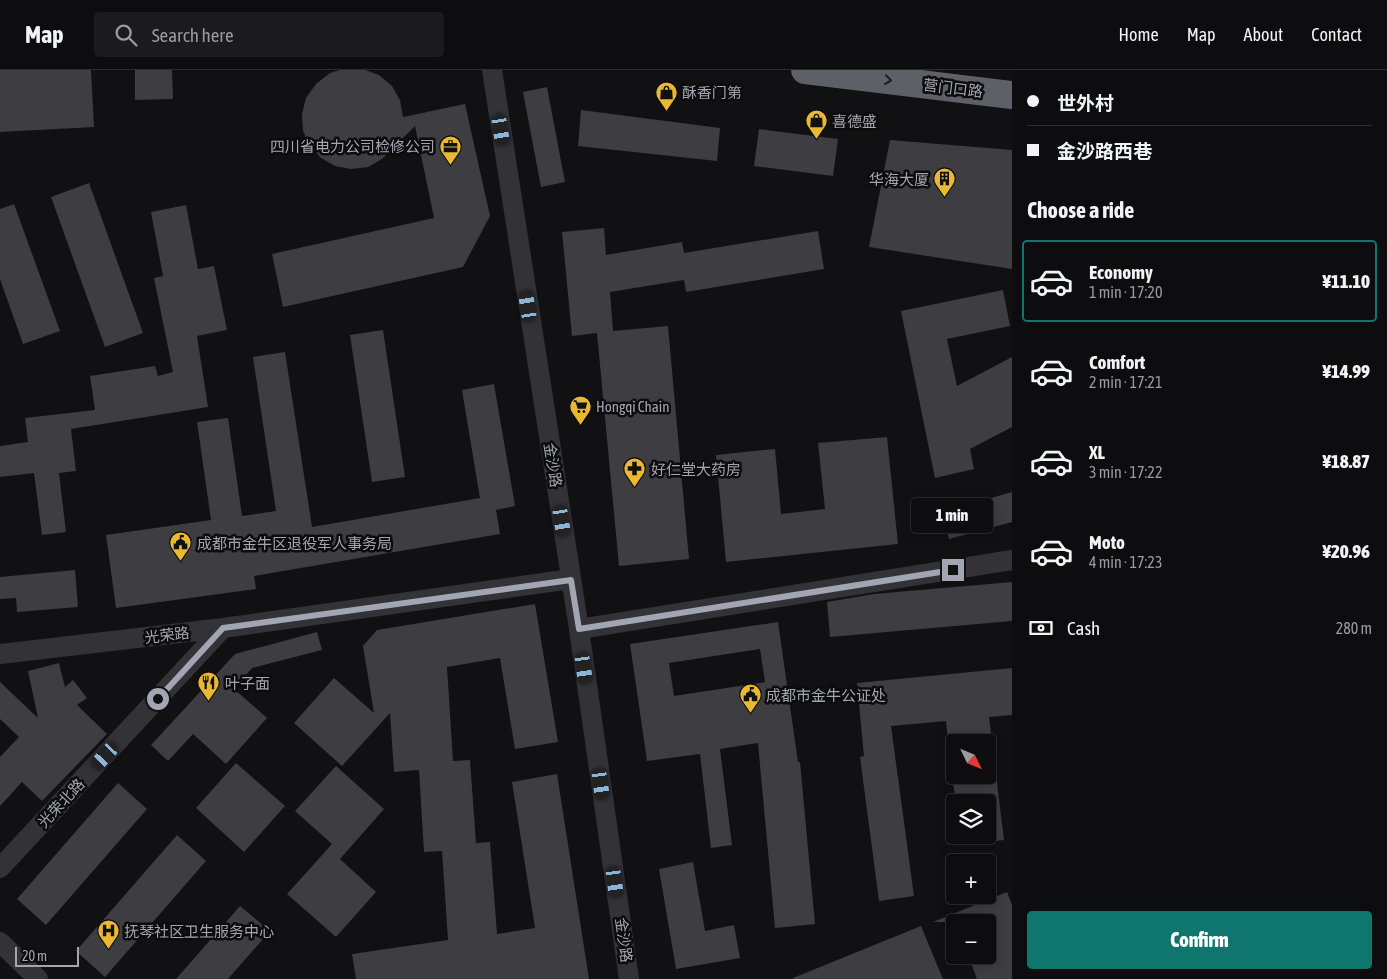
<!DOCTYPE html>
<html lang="en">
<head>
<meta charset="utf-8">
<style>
	:root { --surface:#0d0c0e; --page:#1b1a1c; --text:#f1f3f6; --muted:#9a9b9e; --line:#2d2c2e; --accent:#0f766e }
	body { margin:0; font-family:"Asap Condensed","Noto Sans SC",sans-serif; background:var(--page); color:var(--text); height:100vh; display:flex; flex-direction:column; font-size:19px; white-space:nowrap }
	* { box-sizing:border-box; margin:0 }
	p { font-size:16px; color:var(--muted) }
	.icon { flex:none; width:28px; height:28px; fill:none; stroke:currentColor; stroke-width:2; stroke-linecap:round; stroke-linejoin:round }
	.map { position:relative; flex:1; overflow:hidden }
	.panel { display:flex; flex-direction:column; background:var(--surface); width:375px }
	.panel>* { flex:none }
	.hud { display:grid; align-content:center; height:110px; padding:0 15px; background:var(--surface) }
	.needle { width:32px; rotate:133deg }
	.buttons { position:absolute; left:946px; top:664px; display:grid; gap:10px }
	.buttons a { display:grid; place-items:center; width:50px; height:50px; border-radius:5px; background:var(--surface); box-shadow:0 2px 12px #0003,0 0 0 1px var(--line); font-size:25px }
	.scale { position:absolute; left:15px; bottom:12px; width:64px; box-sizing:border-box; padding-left:5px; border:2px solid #a2a6b2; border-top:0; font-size:14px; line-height:18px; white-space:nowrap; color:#a2a6b2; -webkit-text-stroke:4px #0c0c0d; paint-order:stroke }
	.end { position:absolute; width:22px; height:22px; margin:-11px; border:6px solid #a2a6b2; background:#111; box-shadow:0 0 0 2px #111 }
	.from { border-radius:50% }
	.bubble { position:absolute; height:35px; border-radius:5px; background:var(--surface); box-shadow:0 2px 12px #0003,0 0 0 1px var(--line); font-size:16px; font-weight:800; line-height:35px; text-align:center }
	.car { position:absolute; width:15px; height:30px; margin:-15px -8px; border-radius:6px; box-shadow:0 0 4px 1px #0007; background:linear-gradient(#222 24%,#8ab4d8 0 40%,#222 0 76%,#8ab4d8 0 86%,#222 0) }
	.hud b { display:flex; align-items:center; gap:18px; height:48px; font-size:19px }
	.hud b+b { border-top:1px solid var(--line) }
	.hud i { width:12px; height:12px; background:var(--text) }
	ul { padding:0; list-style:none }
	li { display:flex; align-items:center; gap:15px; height:82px; margin:0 10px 8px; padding:0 5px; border:2px solid transparent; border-radius:5px }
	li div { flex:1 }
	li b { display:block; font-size:19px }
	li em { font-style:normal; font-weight:800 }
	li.on { border-color:var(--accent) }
	li>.icon { width:45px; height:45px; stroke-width:1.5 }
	h2 { padding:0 15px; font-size:22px; line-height:60px }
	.pay { display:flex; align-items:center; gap:12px; height:55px; padding:0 15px; font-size:19px }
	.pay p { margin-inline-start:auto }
	.cta { display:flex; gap:10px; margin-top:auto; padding:10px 15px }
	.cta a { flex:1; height:58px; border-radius:5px; background:var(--accent); color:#fff; font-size:20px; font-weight:800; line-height:58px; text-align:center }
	header { display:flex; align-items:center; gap:30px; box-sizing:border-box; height:70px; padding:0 25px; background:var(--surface); border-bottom:1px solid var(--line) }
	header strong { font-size:24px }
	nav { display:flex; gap:28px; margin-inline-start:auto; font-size:18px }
	.search { width:350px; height:45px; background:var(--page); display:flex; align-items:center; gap:12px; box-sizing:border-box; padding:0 18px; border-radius:5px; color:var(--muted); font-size:19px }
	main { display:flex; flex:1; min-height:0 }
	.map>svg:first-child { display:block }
	.building { fill:#3d3d42; fill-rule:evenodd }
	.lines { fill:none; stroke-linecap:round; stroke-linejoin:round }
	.minor { stroke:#323237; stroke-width:20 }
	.highway { stroke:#5e6067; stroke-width:28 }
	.oneway { stroke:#1c1d1f }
	.route { stroke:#a2a6b2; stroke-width:6 }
	.labels { text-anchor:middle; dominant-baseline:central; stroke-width:5; stroke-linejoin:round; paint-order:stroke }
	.street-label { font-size:15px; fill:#a2a6b2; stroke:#0c0c0d }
	.poi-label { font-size:15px; fill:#a2a6b2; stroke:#0c0c0d; text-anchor:start }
</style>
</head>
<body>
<header>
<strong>Map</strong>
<div class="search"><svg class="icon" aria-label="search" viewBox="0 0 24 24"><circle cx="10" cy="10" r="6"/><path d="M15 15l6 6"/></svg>Search here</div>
<nav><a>Home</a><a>Map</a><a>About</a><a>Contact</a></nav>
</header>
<main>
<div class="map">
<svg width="1012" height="909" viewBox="0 0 1012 909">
	<rect width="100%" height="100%" fill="#111012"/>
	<path class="building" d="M0 0H91L94 57 0 62Z
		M135 0H172L173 29 135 30Z
		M340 0H365L379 5 392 16 400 30 403 47 465 34 490 146 463 197 283 237 272 184 434 148 415 56 382 89 368 97 351 99 335 96 321 88 310 76 303 61 302 44 306 28 316 14 330 3Z
		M547 17 565 112 541 117 523 22Z
		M581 40 720 58 717 91 578 76Z
		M759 59 838 69 833 106 754 96Z
		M890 70 1012 80V199L869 177Z
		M89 113 143 263 105 277 51 127Z
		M14 134 60 261 23 274 0 209V139Z
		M186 135 198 199 214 196 227 260 197 266 208 337 71 359 76 401 59 403 66 462 42 465 34 403 0 407V376L28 372 25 348 95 340 90 306 155 296 158 306 173 302 154 208 163 206 151 142Z
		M604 158 606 185 682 172 684 183 818 161 824 199 686 222 684 210 610 222 613 261 668 256 689 489 619 496 597 263 572 266 562 162Z
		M1003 220 1010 256 947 269 957 316 1012 287V357L970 379 974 399 935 408 901 241Z
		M383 260 405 407 372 412 350 265Z
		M285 282 312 457 480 428 462 320 494 314 515 436 496 440 500 464 254 506 256 519 116 538 106 465 211 450 197 352 228 348 242 446 276 441 253 287Z
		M887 367 898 474 726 492 716 385 775 379 781 444 825 439 818 373Z
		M1012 422V452L949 469 942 442Z
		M75 500 78 537 17 542 16 528 0 529V507Z
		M1012 512V551L830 567 827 532 874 524Z
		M535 534 558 672 515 679 500 588 447 597 453 691 470 690 476 773 490 772 497 864 535 858 512 712 557 704 589 909H356L352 884 448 870 442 781 424 782 419 700 394 702 390 643 342 696 294 653 334 608 374 643 363 576 377 560Z
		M778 552 798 692H800L815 854 775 858 758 673 720 679 732 775 711 778 700 684 647 691 630 574ZM760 579 765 612 674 626 669 593Z
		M317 562 322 580 252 598 234 619 267 648 226 694 193 664 168 691 151 675 235 584Z
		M59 593 65 617 73 610 87 628 77 635 107 664 42 731 22 712 0 736V687L19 667 0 649V612L38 648 28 601Z
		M1012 598V645L989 647 992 672H948L946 651 891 656 914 826 879 831 860 687 864 686 857 613Z
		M236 693 285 736 244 782 196 738Z
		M336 696 384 739 340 789 376 822 336 867 287 824 332 774 295 741Z
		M952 705H996L1004 770 988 772V732H956Z
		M118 713 147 739 46 855 17 829Z
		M177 765 206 791 105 907 76 881Z
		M693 792 705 861 734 855 740 888 676 899 659 799Z
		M1007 822 1012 835V909H977L968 885H988V852H933Z
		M240 836 270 861 228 909H176Z
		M921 856 943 909H793V908Z"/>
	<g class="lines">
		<path class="minor" d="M492 0 579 559 629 909
			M579 559 1012 490
			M0 584 223 558 571 509
			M0 798 223 558
			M0 872 38 909"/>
		<path class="highway" d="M805 0 1012 25"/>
	</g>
	<defs><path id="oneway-chevron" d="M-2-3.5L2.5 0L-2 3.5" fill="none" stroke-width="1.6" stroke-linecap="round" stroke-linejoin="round" transform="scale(1.25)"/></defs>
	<use class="oneway" href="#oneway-chevron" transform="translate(888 10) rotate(7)"/>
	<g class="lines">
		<path class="route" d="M158 629 223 558 571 510 579 559 953 500"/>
	</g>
	<defs>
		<symbol id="shop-pin" viewBox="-11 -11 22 30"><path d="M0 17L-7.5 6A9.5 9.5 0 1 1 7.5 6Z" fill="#ebb930" stroke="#0c0c0d"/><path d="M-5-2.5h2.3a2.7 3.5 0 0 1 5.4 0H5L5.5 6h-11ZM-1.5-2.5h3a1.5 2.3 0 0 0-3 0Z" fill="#111"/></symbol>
		<symbol id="office-pin" viewBox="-11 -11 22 30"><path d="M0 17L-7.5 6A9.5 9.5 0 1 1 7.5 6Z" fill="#ebb930" stroke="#0c0c0d"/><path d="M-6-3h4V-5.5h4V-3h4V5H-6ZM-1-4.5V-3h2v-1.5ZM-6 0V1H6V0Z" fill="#111"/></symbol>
		<symbol id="building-pin" viewBox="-11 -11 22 30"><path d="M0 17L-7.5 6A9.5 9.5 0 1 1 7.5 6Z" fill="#ebb930" stroke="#0c0c0d"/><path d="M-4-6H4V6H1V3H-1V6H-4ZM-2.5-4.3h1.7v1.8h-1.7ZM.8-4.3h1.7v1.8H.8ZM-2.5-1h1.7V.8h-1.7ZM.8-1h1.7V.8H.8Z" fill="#111"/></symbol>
		<symbol id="supermarket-pin" viewBox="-11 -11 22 30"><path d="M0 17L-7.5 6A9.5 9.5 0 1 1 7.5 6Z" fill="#ebb930" stroke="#0c0c0d"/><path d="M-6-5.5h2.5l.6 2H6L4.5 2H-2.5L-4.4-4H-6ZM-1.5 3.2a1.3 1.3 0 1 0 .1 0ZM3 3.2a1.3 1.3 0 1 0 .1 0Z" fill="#111"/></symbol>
		<symbol id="pharmacy-pin" viewBox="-11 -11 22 30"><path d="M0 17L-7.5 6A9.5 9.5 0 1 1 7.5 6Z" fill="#ebb930" stroke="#0c0c0d"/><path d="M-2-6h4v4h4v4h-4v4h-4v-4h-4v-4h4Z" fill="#111"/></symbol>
		<symbol id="civic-pin" viewBox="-11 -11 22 30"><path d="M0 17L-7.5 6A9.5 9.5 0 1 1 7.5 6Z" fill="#ebb930" stroke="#0c0c0d"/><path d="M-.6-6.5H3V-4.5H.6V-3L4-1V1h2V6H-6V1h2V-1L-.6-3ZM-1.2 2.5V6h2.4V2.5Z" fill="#111"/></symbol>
		<symbol id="restaurant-pin" viewBox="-11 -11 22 30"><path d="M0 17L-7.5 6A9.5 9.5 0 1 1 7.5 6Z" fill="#ebb930" stroke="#0c0c0d"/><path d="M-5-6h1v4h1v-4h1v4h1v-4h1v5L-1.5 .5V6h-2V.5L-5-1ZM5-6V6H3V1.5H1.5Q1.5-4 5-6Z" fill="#111"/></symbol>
		<symbol id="hospital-pin" viewBox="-11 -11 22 30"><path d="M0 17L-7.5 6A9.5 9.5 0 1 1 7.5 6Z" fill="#ebb930" stroke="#0c0c0d"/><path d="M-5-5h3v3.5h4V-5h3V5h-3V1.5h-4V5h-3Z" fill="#111"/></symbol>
	</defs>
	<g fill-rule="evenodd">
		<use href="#shop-pin" x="654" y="10" width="25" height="34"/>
		<use href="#shop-pin" x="804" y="38" width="25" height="34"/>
		<use href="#office-pin" x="438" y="64" width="25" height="34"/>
		<use href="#building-pin" x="932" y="96" width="25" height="34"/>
		<use href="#supermarket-pin" x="568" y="324" width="25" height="34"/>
		<use href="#pharmacy-pin" x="622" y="386" width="25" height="34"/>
		<use href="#civic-pin" x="168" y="460" width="25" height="34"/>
		<use href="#restaurant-pin" x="196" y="600" width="25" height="34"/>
		<use href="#civic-pin" x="738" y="612" width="25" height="34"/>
		<use href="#hospital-pin" x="96" y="848" width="25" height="34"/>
	</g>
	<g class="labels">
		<g class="street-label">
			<text transform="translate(953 18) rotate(7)">营门口路</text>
			<text transform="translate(553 395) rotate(81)">金沙路</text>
			<text transform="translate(167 565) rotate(-7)">光荣路</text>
			<text transform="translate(61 733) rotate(-47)">光荣北路</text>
			<text transform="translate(624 870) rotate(82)">金沙路</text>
		</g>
		<g class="poi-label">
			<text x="682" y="22">酥香门第</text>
			<text x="832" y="51">喜德盛</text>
			<text x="435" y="76" text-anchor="end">四川省电力公司检修公司</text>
			<text x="929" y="109" text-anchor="end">华海大厦</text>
			<text x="596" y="336">Hongqi Chain</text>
			<text x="651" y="399">好仁堂大药房</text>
			<text x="197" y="473">成都市金牛区退役军人事务局</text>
			<text x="225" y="613">叶子面</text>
			<text x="766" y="625">成都市金牛公证处</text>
			<text x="124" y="861">抚琴社区卫生服务中心</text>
		</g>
	</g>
</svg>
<div class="buttons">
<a><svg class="needle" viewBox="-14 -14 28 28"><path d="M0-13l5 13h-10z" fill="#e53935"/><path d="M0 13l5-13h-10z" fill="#9a9b9e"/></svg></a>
<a><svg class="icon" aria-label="layers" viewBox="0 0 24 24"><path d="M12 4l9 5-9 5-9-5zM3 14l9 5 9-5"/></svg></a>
<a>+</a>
<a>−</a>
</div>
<div class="scale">20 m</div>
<i class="end from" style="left:158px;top:629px"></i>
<i class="end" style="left:953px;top:500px"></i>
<div class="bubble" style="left:911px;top:428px;width:82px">1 min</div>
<i class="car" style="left:501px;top:60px;rotate:171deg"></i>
<i class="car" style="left:528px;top:236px;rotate:351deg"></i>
<i class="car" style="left:562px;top:451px;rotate:171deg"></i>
<i class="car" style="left:584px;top:598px;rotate:172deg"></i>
<i class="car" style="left:105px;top:686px;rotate:223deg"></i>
<i class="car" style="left:601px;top:714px;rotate:172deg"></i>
<i class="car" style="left:615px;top:812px;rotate:172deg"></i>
</div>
<section class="panel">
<div class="hud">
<b><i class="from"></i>世外村</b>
<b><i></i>金沙路西巷</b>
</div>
<h2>Choose a ride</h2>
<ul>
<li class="on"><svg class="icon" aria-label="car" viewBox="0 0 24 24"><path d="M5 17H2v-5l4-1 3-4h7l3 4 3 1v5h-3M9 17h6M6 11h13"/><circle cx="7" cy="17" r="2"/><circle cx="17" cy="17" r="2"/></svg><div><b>Economy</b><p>1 min · 17:20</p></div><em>¥11.10</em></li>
<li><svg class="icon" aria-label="car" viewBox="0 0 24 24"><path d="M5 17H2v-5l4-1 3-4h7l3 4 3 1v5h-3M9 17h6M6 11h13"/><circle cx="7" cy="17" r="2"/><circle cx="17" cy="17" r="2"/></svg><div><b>Comfort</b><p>2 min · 17:21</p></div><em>¥14.99</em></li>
<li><svg class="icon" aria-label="car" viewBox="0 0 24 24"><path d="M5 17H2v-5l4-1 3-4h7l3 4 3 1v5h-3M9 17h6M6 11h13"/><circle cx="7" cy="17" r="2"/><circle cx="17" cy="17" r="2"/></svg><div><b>XL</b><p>3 min · 17:22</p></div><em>¥18.87</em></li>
<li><svg class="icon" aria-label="car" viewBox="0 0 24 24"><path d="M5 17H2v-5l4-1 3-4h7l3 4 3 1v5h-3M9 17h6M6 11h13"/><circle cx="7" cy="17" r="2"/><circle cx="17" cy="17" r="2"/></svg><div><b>Moto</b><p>4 min · 17:23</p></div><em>¥20.96</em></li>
</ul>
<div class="pay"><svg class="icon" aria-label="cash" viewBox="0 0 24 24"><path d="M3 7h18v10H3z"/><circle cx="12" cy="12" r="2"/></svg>Cash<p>280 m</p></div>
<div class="cta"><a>Confirm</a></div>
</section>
</main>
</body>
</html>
